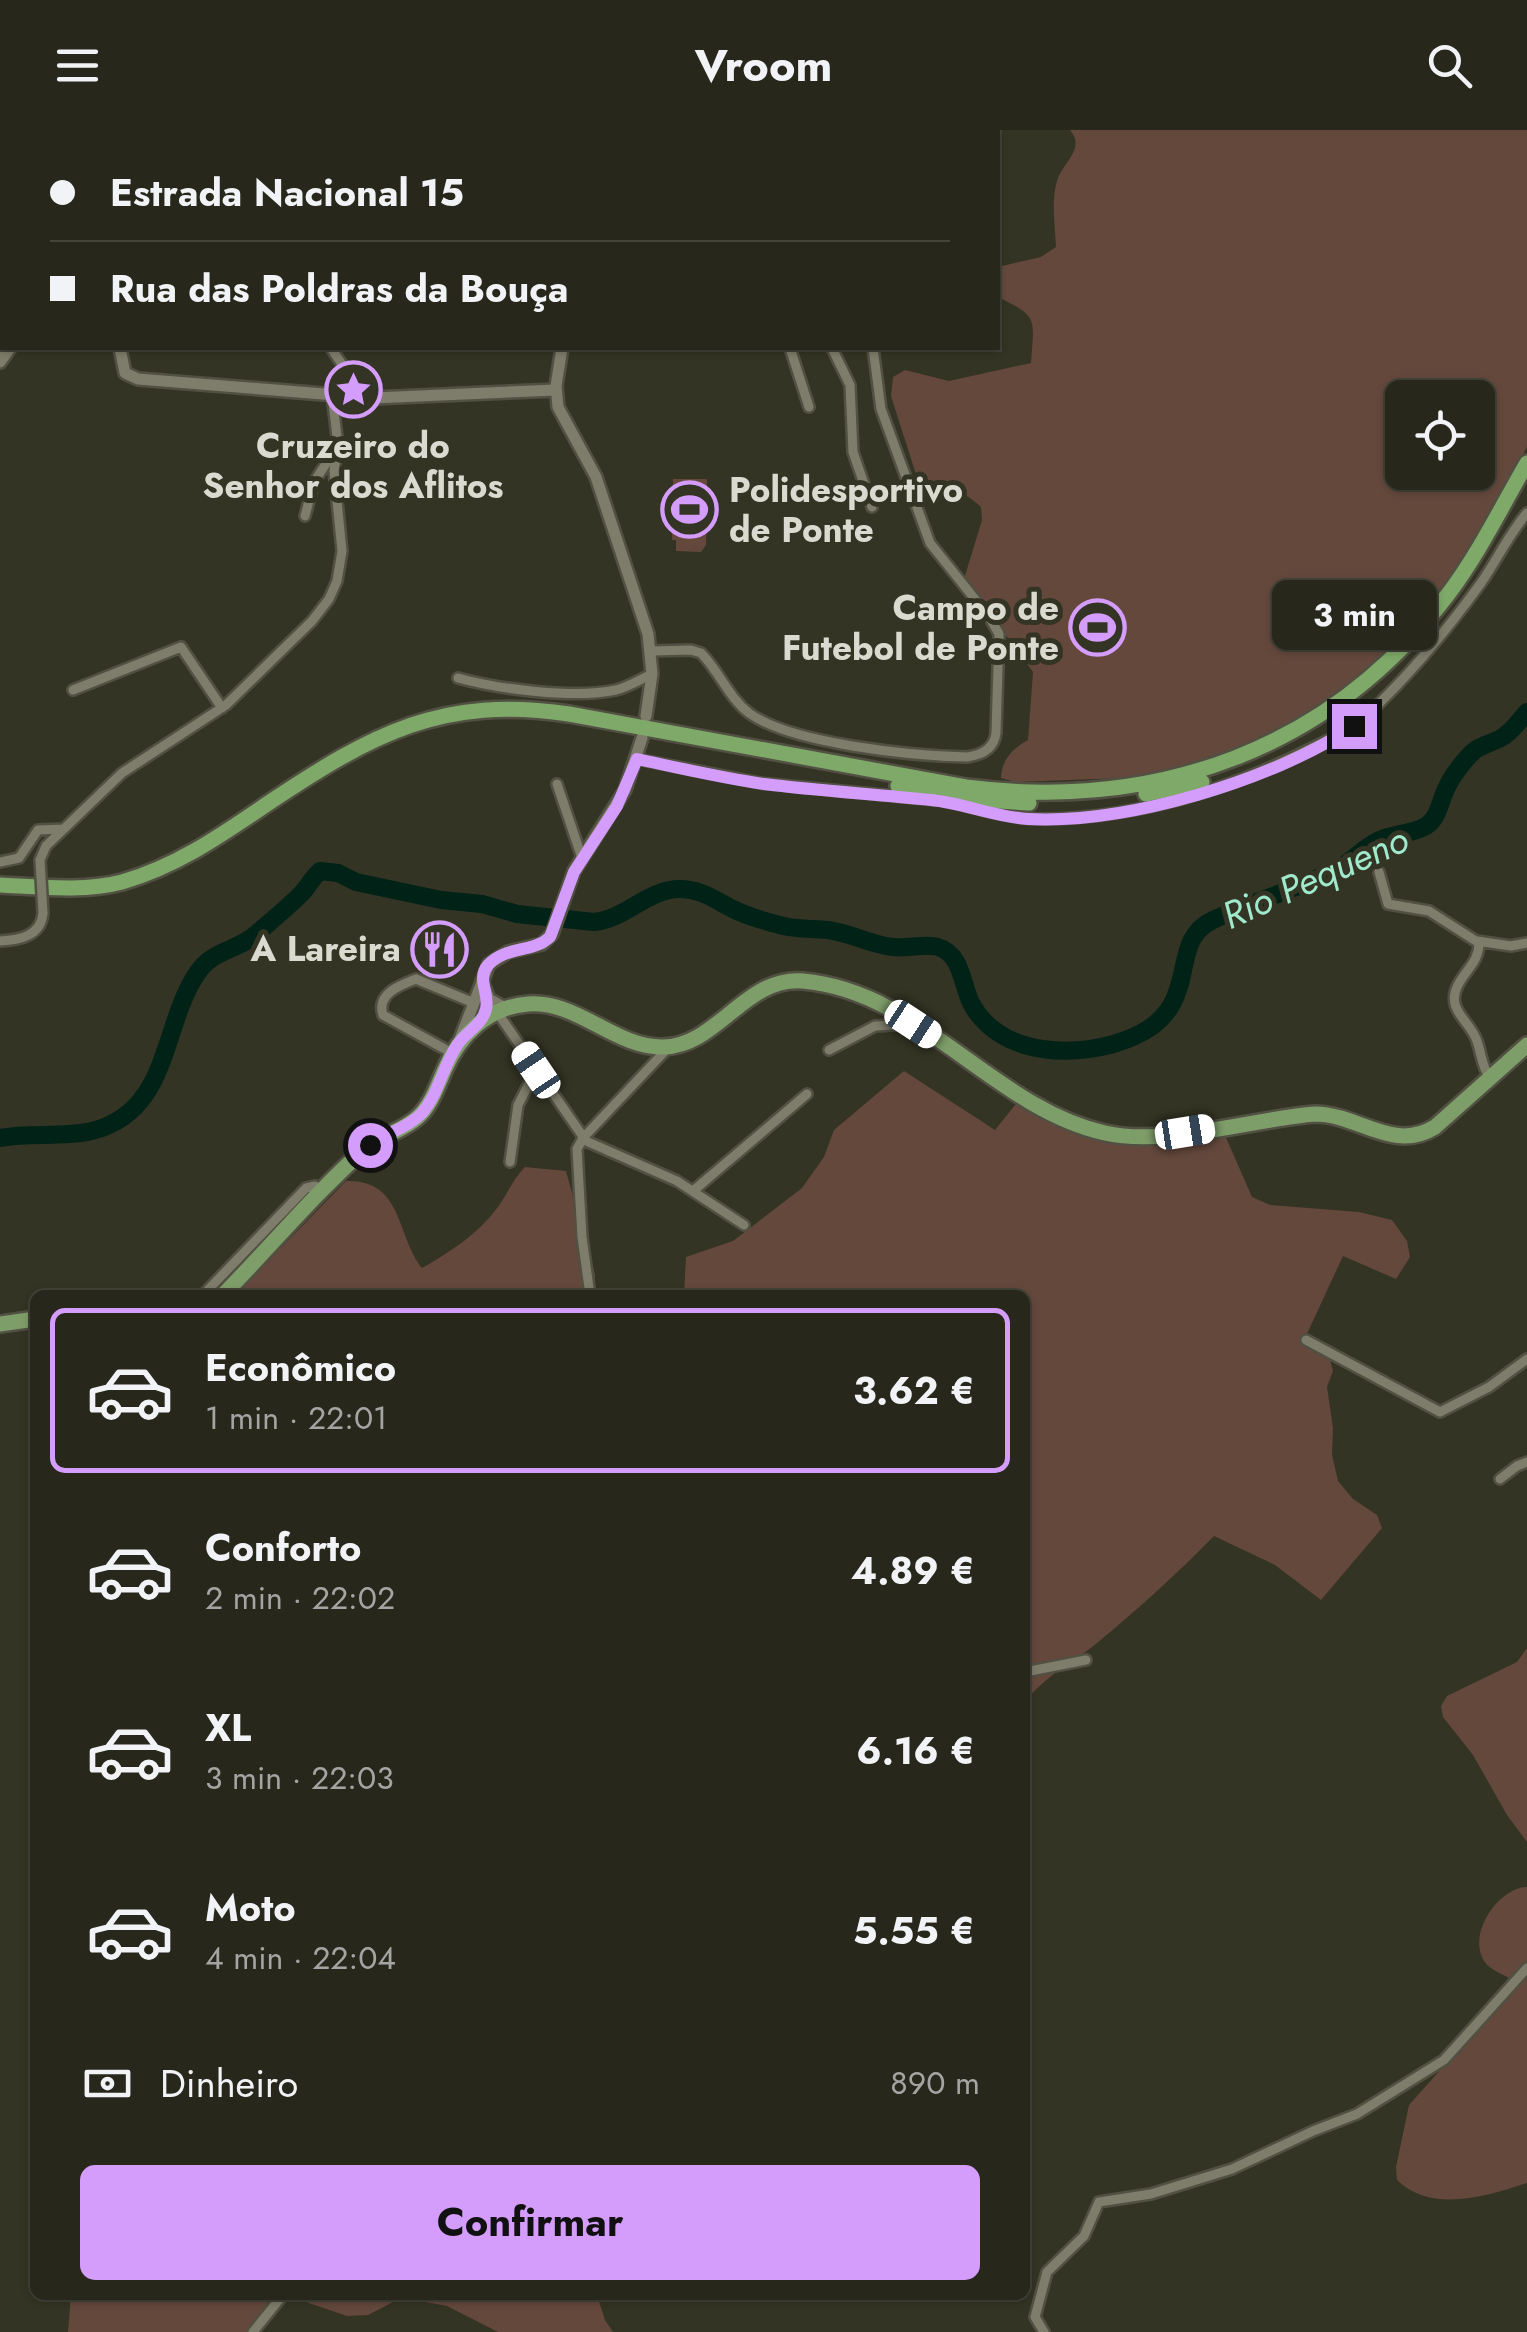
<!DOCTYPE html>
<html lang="pt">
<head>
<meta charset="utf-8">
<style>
	:root { --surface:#27271b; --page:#2f2f24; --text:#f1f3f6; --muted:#a4a5a3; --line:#43443a; --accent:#d49cfb }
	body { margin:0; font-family:Jost,sans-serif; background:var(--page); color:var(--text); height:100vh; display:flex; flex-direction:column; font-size:38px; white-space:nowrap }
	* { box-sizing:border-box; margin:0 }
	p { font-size:32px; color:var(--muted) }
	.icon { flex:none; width:55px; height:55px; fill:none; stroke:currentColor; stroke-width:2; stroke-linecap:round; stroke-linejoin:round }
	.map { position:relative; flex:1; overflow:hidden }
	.panel { position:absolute; left:30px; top:1160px; width:1000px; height:1010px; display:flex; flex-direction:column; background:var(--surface); border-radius:15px; box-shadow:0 2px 8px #0004,0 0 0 2px var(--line) }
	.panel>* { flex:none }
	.top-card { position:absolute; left:0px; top:0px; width:1000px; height:220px; box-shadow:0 2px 8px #0004,0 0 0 2px var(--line); display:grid; align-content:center; height:220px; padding:0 50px; background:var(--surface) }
	.controls { position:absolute; left:1385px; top:250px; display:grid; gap:20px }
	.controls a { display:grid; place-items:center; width:110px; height:110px; border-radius:15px; background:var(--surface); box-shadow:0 2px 8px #0004,0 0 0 2px var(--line); font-size:50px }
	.end { position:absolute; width:45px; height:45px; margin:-22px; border:12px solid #d49cfb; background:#111; box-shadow:0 0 0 5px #111 }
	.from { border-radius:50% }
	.bubble { position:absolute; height:70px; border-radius:15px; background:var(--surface); box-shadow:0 2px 8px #0004,0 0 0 2px var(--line); font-size:32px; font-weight:700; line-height:70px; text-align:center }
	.car { position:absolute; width:30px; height:60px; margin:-30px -15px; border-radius:12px; box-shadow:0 0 8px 2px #0007; background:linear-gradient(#fff 24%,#345 0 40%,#fff 0 76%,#345 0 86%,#fff 0) }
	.top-card b { display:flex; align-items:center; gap:35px; height:95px; font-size:38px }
	.top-card b+b { border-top:2px solid var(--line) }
	.top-card i { width:25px; height:25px; background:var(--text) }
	ul { padding:18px 0 0; list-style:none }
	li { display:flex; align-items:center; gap:30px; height:165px; margin:0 20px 15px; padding:0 30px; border:5px solid transparent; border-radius:15px }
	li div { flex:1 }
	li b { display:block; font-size:38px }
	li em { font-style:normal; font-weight:700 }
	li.current { border-color:var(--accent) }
	li>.icon { width:90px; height:90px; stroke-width:1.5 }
	.pay { display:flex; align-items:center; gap:25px; height:110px; padding:0 50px; font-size:38px }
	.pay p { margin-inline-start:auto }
	.action { display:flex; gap:20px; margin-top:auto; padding:20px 50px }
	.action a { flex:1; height:115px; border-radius:15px; background:var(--accent); color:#111; font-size:40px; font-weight:700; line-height:115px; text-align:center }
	header { display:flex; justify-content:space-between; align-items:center; height:130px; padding:0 50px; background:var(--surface); font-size:45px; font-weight:700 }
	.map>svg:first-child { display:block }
	.green { fill:#64483c; fill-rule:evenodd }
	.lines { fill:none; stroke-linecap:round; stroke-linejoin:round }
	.river { stroke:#012217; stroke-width:18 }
	.minor-casing { stroke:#515043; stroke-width:14 }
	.tertiary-casing { stroke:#515043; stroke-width:16 }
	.primary-casing { stroke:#515043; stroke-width:20 }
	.trunk-casing { stroke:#515043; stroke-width:20 }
	.minor { stroke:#7e7d6b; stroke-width:9 }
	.tertiary { stroke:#7e7d6b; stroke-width:11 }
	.primary { stroke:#7e9e69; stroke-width:15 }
	.trunk { stroke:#7ea968; stroke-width:15 }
	.minor-bridge-casing { stroke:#515043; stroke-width:14; stroke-linecap:butt }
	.minor-bridge { stroke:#7e7d6b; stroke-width:9 }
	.route { stroke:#d49cfb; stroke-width:12 }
	.labels { text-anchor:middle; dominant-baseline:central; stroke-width:10; stroke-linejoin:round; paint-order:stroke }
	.poi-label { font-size:35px; font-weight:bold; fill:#dadad0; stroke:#343424; text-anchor:end }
	.water-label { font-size:38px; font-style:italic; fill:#9fe9cc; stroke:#343424 }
</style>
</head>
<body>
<header><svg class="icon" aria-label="menu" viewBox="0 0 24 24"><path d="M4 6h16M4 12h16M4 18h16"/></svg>Vroom<svg class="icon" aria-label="search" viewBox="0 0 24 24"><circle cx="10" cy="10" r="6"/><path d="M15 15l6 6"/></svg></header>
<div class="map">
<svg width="1527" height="2202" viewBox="0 0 1527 2202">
	<rect width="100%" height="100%" fill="#343424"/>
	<path class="green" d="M1070 0H1527V317L1468 425 1432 478 1386 526 1329 573 1244 617 1156 643 1124 648 1015 652 1001 648C1002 629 1012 619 1028 610L1033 542 964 449 982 390 981 377C964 361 942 352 920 357L891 266 893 247 905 240 949 251 1031 233C1034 188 1039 187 998 167V137L1041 127 1056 117C1055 96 1051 71 1057 51 1063 32 1086 19 1070 0ZM1402 268H1478V342H1402Z
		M673 349H707L706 415 701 422 676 421V410H672Z
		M904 941 995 1000 1019 970C1047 985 1075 1003 1106 1011 1144 1020 1186 1009 1224 1003L1252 1067 1270 1075 1359 1082 1392 1090 1407 1111 1410 1127 1396 1149 1343 1126 1306 1206 1327 1219 1333 1241 1327 1257 1333 1298 1332 1325 1338 1351 1353 1369 1377 1385 1382 1398 1321 1470 1275 1435 1214 1406C1177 1444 1138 1479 1097 1513 1070 1535 1048 1543 1025 1572V1165H684L686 1127 733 1111 802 1058 824 1027 834 1000Z
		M525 1037 566 1041 595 1145V1165H235L346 1051C403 1049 396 1105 422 1138 450 1122 478 1104 498 1077 508 1063 513 1049 525 1037Z
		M1527 1518V1712L1507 1685 1473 1625 1443 1587 1441 1576 1447 1566 1517 1532Z
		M1527 1757V2053C1487 2066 1432 2084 1397 2050L1396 2037 1409 1975 1517 1854C1507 1844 1491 1842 1484 1831 1467 1804 1498 1758 1527 1757Z
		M71 2165H597L605 2190 613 2202H498L447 2176 414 2170 395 2171 368 2185 347 2186 297 2169 268 2172 247 2202H68Z"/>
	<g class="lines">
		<path class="river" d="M0 1008C30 1002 62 1008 92 1001 171 981 161 895 198 842 213 820 236 821 255 805 270 792 287 778 301 764 308 757 312 748 320 741L338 743 356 752 441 770 482 774 517 784 594 792C625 789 646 761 677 759 700 758 715 770 733 779 746 786 761 790 776 794 793 800 810 798 828 800 851 803 871 815 893 817 908 819 925 813 938 817 962 824 962 855 971 873 1001 929 1082 929 1133 907 1205 876 1165 812 1213 790 1254 771 1298 759 1339 738 1354 730 1366 715 1382 709 1396 703 1413 704 1426 696 1439 688 1440 670 1447 657 1452 646 1464 630 1474 621 1481 615 1492 613 1501 608 1512 602 1519 591 1527 582"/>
		<defs>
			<path id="minor" d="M189 0 196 2
				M289 0V2
				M702 0 706 2
				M771 0V2
				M171 2 173 0
				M647 2 648 0
				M745 2V0
				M870 2 871 0
				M990 2 991 0
				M331 218 364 267
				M790 218 809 277
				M832 218 850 255 853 322 872 377
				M305 386 314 352 337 317
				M651 521 691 520 701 523C719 541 729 568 749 583 791 614 914 626 967 627 982 625 994 619 996 603L999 504 990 488 930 413 881 279 873 218
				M458 548C498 559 574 569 616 560 628 557 641 549 652 544
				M73 560 181 517 222 578
				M637 629 760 653 936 670
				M557 654 582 728
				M961 675C985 680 1010 688 1036 689 1131 690 1230 660 1314 617 1333 608 1351 600 1366 586 1409 546 1447 500 1481 453 1497 430 1509 404 1527 383
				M40 730 46 716 122 643 226 575 312 491 329 469 337 451 342 421 334 341 338 315 332 265
				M0 732 19 728 38 700 64 699
				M1379 742 1388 774 1429 781 1479 813C1479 832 1466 839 1458 855 1445 880 1470 890 1477 911 1482 925 1481 935 1490 948
				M0 811C20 810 41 806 43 783
				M1477 811 1511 816 1527 813
				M497 882 586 1011 677 1051 744 1095
				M829 920 875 896 911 894
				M452 923 383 885C376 864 400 855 416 849L474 873
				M510 1032 518 975 536 940
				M693 1061 807 964
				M203 1165 306 1058 315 1056 322 1061
				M590 1165 582 1107 577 1019 583 1008 667 919
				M1306 1210 1440 1282 1489 1257 1527 1229
				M1500 1349 1517 1336 1527 1332
				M1025 1542 1086 1530
				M253 2202 283 2165
				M1044 2202 1035 2187 1047 2142 1084 2106 1099 2072 1151 2064 1232 2039 1313 2001 1357 1984 1444 1930 1527 1838"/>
			<path id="tertiary" d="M611 2 613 0
				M120 218 125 243 138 249 373 268 556 260
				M562 218 556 256 558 277 596 347 648 504 652 544 646 586
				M0 232 10 218
				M482 851 489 869 505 878
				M460 909 489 834 508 822 542 814 552 804 574 741 625 660 642 608"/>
			<path id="primary" d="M223 1165C270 1117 316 1062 366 1018 382 1005 403 1001 418 987 431 975 437 957 444 941 459 906 487 877 528 874 577 870 615 918 663 917 718 916 745 846 803 851 920 861 993 978 1105 1003 1165 1017 1252 989 1315 984 1358 984 1393 1023 1435 997L1527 915
				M0 1194 35 1189"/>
			<path id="trunk" d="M898 656 966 669 1029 673
				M1146 664 1202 652
				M0 755C40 757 84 762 122 752 178 736 223 704 270 672 372 604 443 565 569 584L966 657C1157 681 1331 620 1449 463 1479 423 1502 376 1527 333"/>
		</defs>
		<use href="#minor" class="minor-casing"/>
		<use href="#tertiary" class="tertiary-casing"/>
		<use href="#primary" class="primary-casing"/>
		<use href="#trunk" class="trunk-casing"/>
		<use href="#minor" class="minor"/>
		<use href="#tertiary" class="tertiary"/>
		<use href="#primary" class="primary"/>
		<use href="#trunk" class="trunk"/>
		<defs>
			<path id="minor-bridge" d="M40 730 43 783"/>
		</defs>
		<use href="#minor-bridge" class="minor-bridge-casing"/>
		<use href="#minor-bridge" class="minor-bridge"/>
	</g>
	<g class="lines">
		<path class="route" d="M370 1015C386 1003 408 998 422 983 439 963 443 935 458 914 466 902 483 894 486 879 490 863 476 849 488 835 505 816 533 823 550 807L574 742 617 676 637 629C679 638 721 648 764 654 819 661 875 664 931 670 963 673 995 687 1028 689 1126 694 1272 651 1354 596"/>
	</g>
	<defs>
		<symbol id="sight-ring" viewBox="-11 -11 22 22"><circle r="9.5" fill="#343424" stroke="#d49cfb" stroke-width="1.5"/><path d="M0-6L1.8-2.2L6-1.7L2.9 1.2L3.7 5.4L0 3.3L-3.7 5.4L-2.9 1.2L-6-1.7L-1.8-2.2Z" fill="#d49cfb"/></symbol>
		<symbol id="stadium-ring" viewBox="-11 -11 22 22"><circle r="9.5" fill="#343424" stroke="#d49cfb" stroke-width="1.5"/><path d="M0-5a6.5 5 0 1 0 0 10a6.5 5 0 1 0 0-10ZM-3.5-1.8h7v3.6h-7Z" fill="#d49cfb"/></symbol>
		<symbol id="restaurant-ring" viewBox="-11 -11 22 22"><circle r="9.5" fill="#343424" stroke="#d49cfb" stroke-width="1.5"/><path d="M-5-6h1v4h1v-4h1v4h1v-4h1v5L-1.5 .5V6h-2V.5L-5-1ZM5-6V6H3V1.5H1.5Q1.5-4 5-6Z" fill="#d49cfb"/></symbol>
	</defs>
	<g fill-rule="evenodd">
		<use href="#sight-ring" x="322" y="228" width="63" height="63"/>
		<use href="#stadium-ring" x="658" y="348" width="63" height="63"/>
		<use href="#stadium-ring" x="1066" y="466" width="63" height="63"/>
		<use href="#restaurant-ring" x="408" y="788" width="63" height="63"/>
	</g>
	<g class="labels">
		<g class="poi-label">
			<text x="353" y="316" text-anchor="middle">Cruzeiro do<tspan x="353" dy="40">Senhor dos Aflitos</tspan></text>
			<text x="729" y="360" text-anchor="start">Polidesportivo<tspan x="729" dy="40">de Ponte</tspan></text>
			<text x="1059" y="478">Campo de<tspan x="1059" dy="40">Futebol de Ponte</tspan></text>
			<text x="401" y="819">A Lareira</text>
		</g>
		<g class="water-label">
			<text transform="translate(1315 747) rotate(-24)">Rio Pequeno</text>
		</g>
	</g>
</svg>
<div class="controls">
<a><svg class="icon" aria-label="locate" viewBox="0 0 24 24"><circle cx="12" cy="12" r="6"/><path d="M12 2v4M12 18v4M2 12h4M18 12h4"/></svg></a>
</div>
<i class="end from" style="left:370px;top:1015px"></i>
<i class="end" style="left:1354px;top:596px"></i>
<div class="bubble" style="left:1272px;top:450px;width:165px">3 min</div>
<i class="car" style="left:913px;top:894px;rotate:123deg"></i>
<i class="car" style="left:536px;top:940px;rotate:326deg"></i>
<i class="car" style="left:1185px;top:1002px;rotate:81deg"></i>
<div class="top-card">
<b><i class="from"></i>Estrada Nacional 15</b>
<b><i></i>Rua das Poldras da Bouça</b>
</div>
<section class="panel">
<ul>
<li class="current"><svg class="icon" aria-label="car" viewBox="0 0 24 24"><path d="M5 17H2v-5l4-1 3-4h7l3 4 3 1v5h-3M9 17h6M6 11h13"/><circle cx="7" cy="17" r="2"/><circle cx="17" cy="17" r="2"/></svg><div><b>Econômico</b><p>1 min · 22:01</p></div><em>3.62 €</em></li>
<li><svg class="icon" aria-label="car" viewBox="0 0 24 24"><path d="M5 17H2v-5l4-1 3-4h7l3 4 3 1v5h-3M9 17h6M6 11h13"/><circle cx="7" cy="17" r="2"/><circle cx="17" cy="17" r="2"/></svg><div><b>Conforto</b><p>2 min · 22:02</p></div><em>4.89 €</em></li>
<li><svg class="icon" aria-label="car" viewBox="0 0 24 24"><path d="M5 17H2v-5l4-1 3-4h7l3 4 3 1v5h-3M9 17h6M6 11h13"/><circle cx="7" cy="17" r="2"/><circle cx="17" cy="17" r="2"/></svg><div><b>XL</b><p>3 min · 22:03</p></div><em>6.16 €</em></li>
<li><svg class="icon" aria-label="car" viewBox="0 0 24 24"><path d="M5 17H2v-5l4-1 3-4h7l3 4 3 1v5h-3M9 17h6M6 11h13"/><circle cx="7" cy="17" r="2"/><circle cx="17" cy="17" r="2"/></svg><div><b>Moto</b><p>4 min · 22:04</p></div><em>5.55 €</em></li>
</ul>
<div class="pay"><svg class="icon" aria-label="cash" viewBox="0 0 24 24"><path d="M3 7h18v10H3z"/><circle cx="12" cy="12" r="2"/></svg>Dinheiro<p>890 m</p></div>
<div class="action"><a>Confirmar</a></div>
</section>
</div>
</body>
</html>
